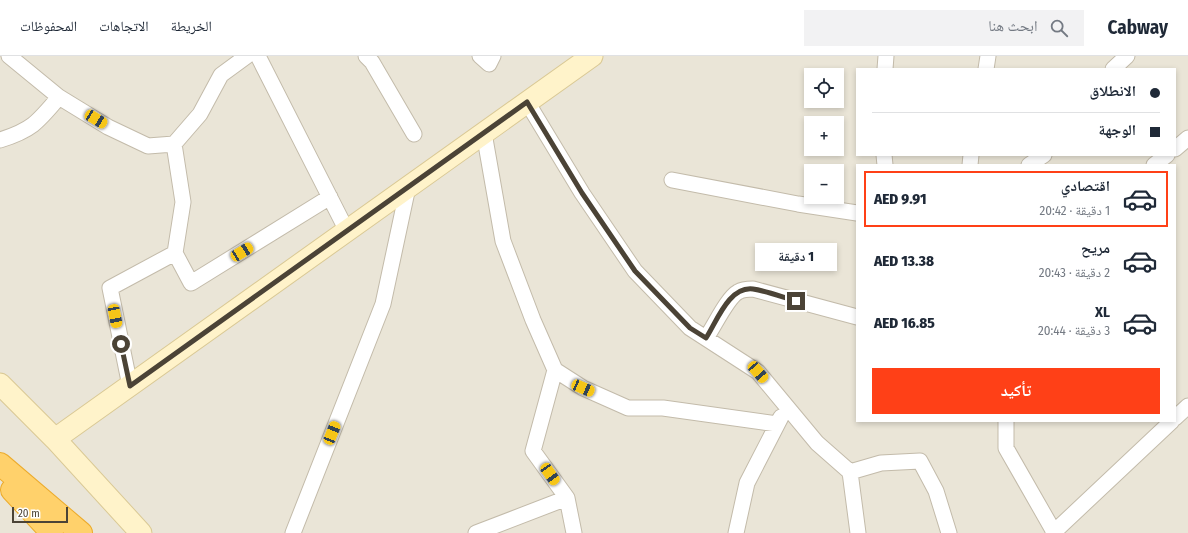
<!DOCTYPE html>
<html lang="ar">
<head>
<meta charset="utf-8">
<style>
	:root { --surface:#fff; --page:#f2f2f3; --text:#1f2937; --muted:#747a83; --line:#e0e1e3; --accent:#ff4017 }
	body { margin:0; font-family:"Fira Sans Condensed","Noto Naskh Arabic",sans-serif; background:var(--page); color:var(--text); direction:rtl; height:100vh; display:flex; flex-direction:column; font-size:15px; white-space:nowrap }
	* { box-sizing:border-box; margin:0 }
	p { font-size:13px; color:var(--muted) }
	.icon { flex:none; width:22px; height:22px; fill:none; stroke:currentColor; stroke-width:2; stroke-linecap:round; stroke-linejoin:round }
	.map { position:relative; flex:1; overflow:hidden; direction:ltr }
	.panel { position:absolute; left:856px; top:108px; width:320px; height:258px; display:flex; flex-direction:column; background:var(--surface); border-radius:0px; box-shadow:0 2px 6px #0003; direction:rtl }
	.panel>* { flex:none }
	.hud { position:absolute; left:856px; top:12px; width:320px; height:88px; border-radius:0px; box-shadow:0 2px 6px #0003; direction:rtl; display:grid; align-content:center; height:88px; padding:0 16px; background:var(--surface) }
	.controls { position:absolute; left:804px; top:12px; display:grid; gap:8px }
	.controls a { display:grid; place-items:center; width:40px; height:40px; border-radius:0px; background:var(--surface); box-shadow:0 2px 6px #0003; font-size:20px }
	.scale { position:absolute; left:12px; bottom:10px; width:56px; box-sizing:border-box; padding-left:4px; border:2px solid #4b4336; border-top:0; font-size:11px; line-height:14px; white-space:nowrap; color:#4b4336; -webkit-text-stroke:3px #fff; paint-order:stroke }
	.end { position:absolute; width:18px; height:18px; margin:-9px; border:5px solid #4b4336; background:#fff; box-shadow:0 0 0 2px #fff }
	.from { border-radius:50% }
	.bubble { position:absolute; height:28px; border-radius:0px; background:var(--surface); box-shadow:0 2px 6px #0003; font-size:13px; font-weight:800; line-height:28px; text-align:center; direction:rtl }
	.car { position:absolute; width:12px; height:24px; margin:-12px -6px; border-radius:5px; box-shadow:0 0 3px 1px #0007; background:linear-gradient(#f5c518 24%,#345 0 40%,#f5c518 0 76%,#345 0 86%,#f5c518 0) }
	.hud b { display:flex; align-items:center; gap:14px; height:38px; font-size:15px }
	.hud b+b { border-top:1px solid var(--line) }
	.hud i { width:10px; height:10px; background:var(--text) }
	ul { padding:7px 0 0; list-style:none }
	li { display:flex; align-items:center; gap:12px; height:56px; margin:0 8px 6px; padding:0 8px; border:2px solid transparent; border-radius:0px }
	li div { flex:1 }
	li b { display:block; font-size:15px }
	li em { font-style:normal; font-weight:800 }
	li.on { border-color:var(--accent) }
	li>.icon { width:36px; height:36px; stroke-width:1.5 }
	.primary-button { display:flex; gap:8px; margin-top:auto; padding:8px 16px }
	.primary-button a { flex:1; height:46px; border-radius:0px; background:var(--accent); color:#fff; font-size:16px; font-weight:800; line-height:46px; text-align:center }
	header { display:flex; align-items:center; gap:24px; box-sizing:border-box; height:56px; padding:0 20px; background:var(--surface); border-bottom:1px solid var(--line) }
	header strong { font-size:19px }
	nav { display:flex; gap:22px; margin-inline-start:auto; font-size:14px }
	.search { width:280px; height:36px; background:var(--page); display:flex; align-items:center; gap:10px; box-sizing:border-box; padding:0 14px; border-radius:0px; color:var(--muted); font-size:15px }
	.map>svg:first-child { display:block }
	.residential { fill:#eae5d7; fill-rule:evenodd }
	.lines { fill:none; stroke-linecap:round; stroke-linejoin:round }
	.minor-casing { stroke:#c3bbaa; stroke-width:17 }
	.secondary-casing { stroke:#dac995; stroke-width:23 }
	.motorway-casing { stroke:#ecab2c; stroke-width:24 }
	.minor { stroke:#fff; stroke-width:15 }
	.secondary { stroke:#fff3ca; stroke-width:21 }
	.motorway { stroke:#ffd16b; stroke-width:22 }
	.route { stroke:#4b4336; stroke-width:5 }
</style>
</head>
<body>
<header>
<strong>Cabway</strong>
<div class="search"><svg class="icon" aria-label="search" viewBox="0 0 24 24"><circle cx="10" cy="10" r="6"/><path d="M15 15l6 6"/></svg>ابحث هنا</div>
<nav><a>الخريطة</a><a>الاتجاهات</a><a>المحفوظات</a></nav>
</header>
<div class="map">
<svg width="1188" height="477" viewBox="0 0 1188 477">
	<rect width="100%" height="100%" fill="#f6f2e9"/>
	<path class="residential" d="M0 0H1188V477H0ZM857 13H1175V99H857ZM811 19H837V45H811ZM811 67H837V93H811ZM857 109H1175V365H857ZM811 115H837V141H811Z"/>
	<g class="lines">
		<defs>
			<path id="minor" d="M9 0 59 41 108 71 148 90 174 88 200 58 221 19 247 0
				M258 0 347 175
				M366 0 372 6 414 78
				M480 0 489 8 493 0
				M885 13 886 0
				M986 13 988 0
				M1113 13 1127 0
				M527 46 582 137 635 215 690 272 758 316 817 387 850 416
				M484 77 503 185 533 264 555 314 583 332 628 352H663L777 368
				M0 84C32 74 38 66 59 41
				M1175 93 1188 82
				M884 99 885 109
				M970 109 971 99
				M1029 109 1044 99
				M1154 109 1167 99
				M672 124 798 148 857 157
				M175 197 191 227 330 141
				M706 282C714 271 727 242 738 236 743 233 748 233 753 233L857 261
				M555 314 533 395 567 442 574 477
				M130 330 110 232 175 197 183 146 174 88
				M1175 362 1188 350
				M1006 365V392L1054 476
				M293 477 383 248 408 131
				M476 477 567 442
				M736 477 747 427 781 361
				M858 477 850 416 881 407 920 405 936 435 949 477
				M1053 477 1172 365"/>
			<path id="secondary" d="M0 328 55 383 141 477
				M55 383 592 0"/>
			<path id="motorway" d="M0 408 81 477
				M12 434 52 477"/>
		</defs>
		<use href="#minor" class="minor-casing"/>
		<use href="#secondary" class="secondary-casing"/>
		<use href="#motorway" class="motorway-casing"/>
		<use href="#minor" class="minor"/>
		<use href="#secondary" class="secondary"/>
		<use href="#motorway" class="motorway"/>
	</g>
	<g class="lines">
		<path class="route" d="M121 288 130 330 527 46 582 137 635 215 690 272 706 282C717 265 729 230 753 233 767 235 782 241 796 245"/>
	</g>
</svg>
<div class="controls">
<a><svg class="icon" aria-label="locate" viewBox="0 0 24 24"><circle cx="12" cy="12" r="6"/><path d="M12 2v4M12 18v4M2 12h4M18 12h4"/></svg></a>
<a>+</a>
<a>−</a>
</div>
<div class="scale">20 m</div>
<i class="end from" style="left:121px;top:288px"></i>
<i class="end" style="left:796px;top:245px"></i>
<div class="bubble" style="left:755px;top:187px;width:82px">1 دقيقة</div>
<i class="car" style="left:96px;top:63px;rotate:121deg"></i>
<i class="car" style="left:242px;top:196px;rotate:58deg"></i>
<i class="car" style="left:115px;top:260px;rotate:169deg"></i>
<i class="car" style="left:758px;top:316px;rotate:139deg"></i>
<i class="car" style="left:583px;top:332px;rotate:113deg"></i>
<i class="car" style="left:332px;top:377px;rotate:22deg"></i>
<i class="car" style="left:550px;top:418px;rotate:145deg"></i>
<div class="hud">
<b><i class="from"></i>الانطلاق</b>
<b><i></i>الوجهة</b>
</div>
<section class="panel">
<ul>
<li class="on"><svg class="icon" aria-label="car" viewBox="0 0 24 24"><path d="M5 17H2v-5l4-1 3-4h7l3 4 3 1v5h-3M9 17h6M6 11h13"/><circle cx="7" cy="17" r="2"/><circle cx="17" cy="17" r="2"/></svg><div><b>اقتصادي</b><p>1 دقيقة · 20:42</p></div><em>AED 9.91</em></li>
<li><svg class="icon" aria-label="car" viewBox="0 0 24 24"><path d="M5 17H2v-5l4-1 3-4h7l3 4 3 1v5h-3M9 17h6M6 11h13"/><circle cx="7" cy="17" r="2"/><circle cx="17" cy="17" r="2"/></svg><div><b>مريح</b><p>2 دقيقة · 20:43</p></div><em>AED 13.38</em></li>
<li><svg class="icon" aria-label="car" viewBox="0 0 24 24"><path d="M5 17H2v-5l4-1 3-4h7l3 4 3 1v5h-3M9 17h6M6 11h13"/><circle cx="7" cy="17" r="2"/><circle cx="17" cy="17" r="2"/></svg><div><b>XL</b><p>3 دقيقة · 20:44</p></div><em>AED 16.85</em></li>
</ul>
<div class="primary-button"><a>تأكيد</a></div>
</section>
</div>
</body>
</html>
